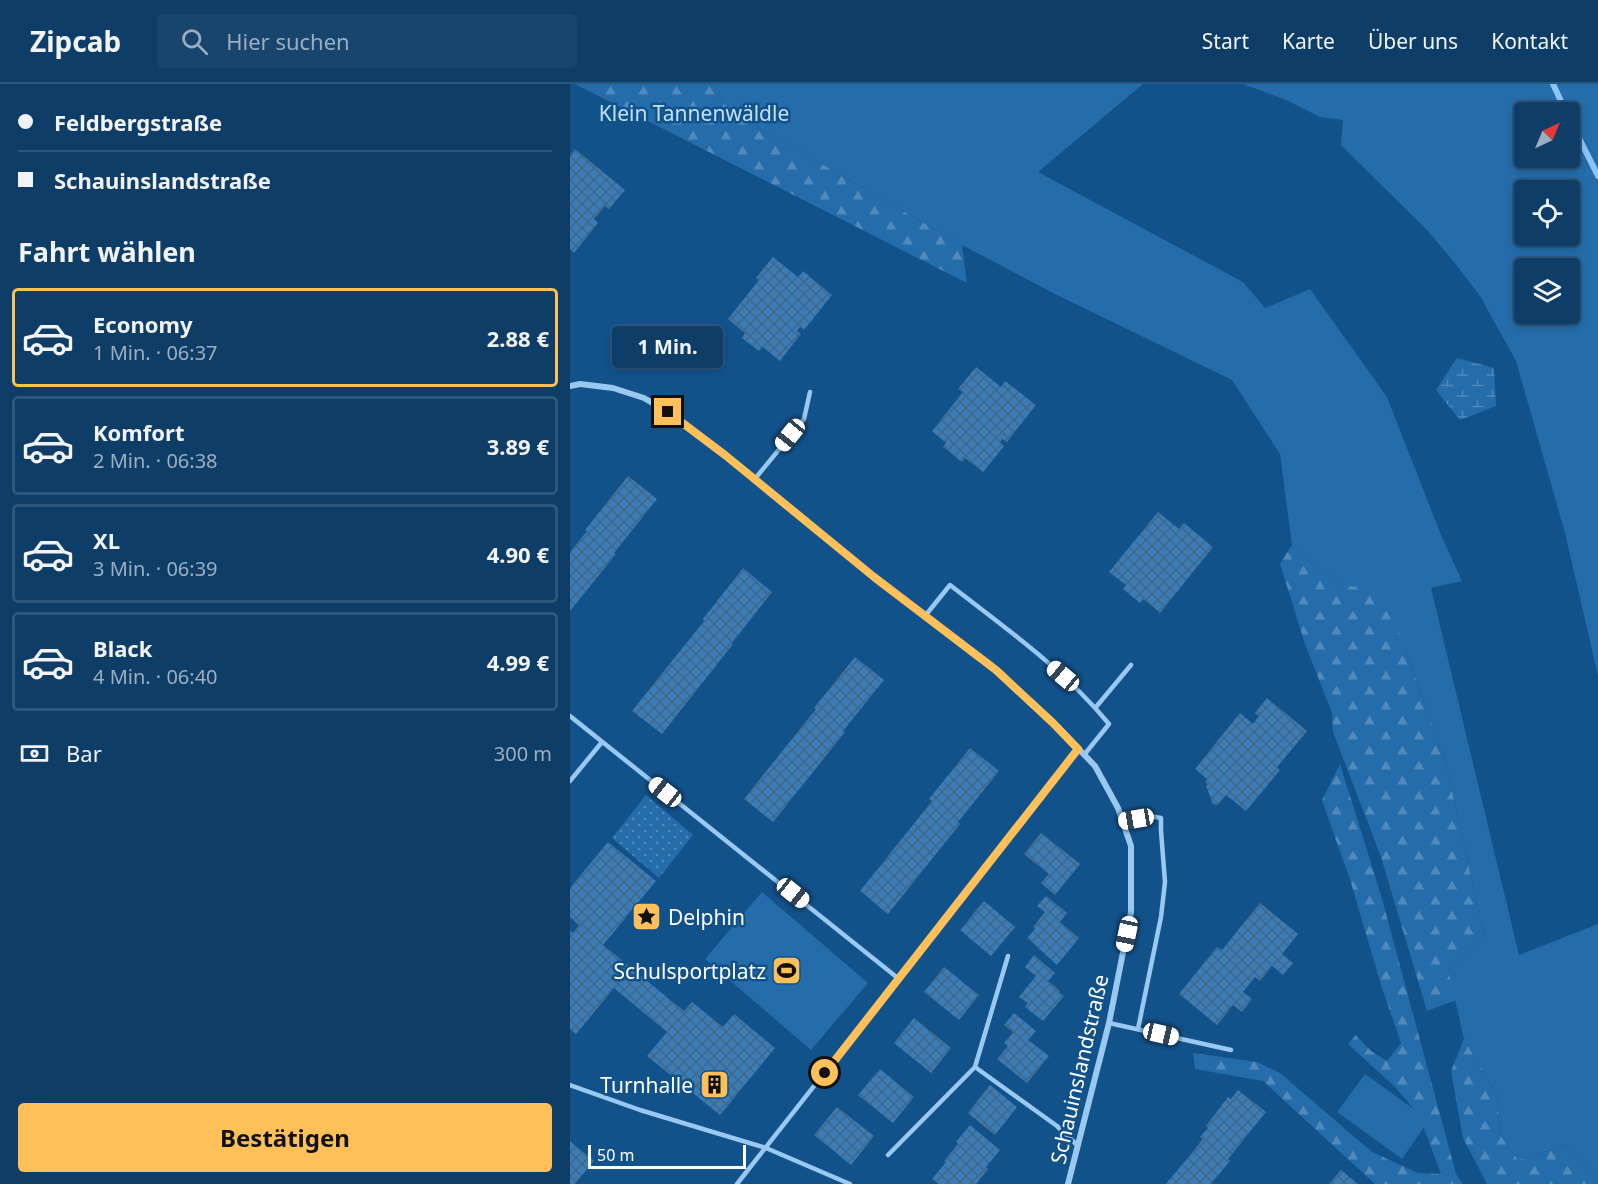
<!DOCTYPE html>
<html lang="de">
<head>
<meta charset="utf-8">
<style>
	:root { --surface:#0e3e68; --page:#17456e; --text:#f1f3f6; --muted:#9baec0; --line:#2e577c; --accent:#ffc059 }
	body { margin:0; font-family:"Noto Sans",sans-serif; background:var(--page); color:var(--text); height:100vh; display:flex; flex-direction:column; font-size:22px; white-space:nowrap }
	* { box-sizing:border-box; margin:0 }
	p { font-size:20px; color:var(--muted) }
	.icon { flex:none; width:33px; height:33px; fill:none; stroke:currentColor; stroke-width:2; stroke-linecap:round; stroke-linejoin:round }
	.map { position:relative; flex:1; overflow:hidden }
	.drawer { display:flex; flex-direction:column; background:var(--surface); width:570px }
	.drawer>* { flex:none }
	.guide { display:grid; align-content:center; height:132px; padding:0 18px; background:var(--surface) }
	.needle { width:39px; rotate:44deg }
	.buttons { position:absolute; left:944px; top:18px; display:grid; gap:12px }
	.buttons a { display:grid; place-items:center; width:66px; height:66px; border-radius:6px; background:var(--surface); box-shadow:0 3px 9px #0003,0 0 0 2px var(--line); font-size:30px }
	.scale { position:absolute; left:18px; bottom:15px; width:158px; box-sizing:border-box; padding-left:6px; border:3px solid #fff; border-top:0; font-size:16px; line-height:21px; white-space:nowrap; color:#fff; -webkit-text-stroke:4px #12528b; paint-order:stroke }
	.end { position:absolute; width:27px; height:27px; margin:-14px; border:8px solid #ffc059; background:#111; box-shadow:0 0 0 3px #111 }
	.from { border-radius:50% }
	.bubble { position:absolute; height:42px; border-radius:6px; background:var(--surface); box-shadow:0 3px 9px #0003,0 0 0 2px var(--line); font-size:20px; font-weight:700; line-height:42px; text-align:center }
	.car { position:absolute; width:18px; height:36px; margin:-18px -9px; border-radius:8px; box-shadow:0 0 4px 2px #0007; background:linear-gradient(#fff 24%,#345 0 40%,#fff 0 76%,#345 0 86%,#fff 0) }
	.guide b { display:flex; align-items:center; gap:21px; height:57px; font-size:22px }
	.guide b+b { border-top:2px solid var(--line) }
	.guide i { width:15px; height:15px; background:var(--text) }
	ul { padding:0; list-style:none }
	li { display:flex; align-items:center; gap:18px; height:99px; margin:0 12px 9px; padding:0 6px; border:3px solid var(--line); border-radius:6px }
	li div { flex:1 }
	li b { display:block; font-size:22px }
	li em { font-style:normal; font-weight:700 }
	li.on { border-color:var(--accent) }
	li>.icon { width:54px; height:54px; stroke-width:1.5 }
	h2 { padding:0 18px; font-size:27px; line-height:72px }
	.pay { display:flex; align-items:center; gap:15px; height:66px; padding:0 18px; font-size:22px }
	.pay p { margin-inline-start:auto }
	.cta { display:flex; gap:12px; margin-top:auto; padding:12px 18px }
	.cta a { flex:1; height:69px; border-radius:6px; background:var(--accent); color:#111; font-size:24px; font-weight:700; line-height:69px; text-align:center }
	header { display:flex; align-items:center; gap:36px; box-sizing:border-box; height:84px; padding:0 30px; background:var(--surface); border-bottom:2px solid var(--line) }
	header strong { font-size:28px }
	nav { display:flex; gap:33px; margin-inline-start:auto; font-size:21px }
	.search { width:420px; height:54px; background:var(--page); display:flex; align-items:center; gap:15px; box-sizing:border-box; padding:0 21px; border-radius:6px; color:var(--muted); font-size:22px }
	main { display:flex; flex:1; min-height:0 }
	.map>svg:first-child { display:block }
	.green { fill:#246caa; fill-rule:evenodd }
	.forest { fill:url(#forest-firs) }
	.wetland { fill:url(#wetland-marsh) }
	.park { fill:url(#park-dots) }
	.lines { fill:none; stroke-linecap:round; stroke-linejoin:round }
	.stream { stroke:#8bc5f4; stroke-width:6 }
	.building { fill:url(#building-cross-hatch) }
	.service { stroke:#99c9f1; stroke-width:4.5 }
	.minor { stroke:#99c9f1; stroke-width:6 }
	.route { stroke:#ffc059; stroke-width:8 }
	.labels { text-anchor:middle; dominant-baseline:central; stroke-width:5; stroke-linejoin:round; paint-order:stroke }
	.park-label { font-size:21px; fill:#c0e1fc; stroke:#12528b }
	.poi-label { font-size:21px; fill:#fff; stroke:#12528b; text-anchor:end }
	.street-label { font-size:21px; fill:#fff; stroke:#12528b }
</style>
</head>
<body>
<header>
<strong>Zipcab</strong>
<div class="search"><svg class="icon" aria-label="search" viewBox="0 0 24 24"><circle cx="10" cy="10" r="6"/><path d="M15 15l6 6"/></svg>Hier suchen</div>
<nav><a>Start</a><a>Karte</a><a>Über uns</a><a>Kontakt</a></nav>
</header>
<main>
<section class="drawer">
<div class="guide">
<b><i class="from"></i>Feldbergstraße</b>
<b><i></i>Schauinslandstraße</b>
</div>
<h2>Fahrt wählen</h2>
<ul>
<li class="on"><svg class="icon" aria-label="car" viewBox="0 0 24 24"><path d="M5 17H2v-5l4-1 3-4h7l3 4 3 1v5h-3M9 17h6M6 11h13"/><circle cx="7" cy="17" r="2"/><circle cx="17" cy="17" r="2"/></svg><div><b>Economy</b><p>1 Min. · 06:37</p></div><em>2.88 €</em></li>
<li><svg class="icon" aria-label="car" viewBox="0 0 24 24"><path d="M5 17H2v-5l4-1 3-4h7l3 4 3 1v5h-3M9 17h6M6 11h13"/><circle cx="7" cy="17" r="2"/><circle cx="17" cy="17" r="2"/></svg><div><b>Komfort</b><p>2 Min. · 06:38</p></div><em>3.89 €</em></li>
<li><svg class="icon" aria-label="car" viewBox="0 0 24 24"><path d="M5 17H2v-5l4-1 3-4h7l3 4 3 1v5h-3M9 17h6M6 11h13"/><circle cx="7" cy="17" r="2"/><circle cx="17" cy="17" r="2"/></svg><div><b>XL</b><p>3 Min. · 06:39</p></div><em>4.90 €</em></li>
<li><svg class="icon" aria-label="car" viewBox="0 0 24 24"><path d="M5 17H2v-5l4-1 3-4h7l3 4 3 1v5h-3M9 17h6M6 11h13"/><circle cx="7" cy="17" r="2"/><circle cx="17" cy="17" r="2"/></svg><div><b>Black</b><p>4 Min. · 06:40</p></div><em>4.99 €</em></li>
</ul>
<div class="pay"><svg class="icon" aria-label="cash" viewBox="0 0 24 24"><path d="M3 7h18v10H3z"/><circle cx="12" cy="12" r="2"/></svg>Bar<p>300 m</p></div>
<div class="cta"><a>Bestätigen</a></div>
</section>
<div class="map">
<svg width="1028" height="1100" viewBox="0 0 1028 1100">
	<defs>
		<pattern id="forest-firs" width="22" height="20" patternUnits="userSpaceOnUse" patternTransform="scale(1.5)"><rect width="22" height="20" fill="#246caa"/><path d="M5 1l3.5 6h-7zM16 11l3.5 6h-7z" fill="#5089bb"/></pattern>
		<pattern id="wetland-marsh" width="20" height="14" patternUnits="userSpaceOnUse" patternTransform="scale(1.5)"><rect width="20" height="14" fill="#246caa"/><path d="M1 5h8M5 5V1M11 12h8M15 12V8" fill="none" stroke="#5089bb"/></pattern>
		<pattern id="park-dots" width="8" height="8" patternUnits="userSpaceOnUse" patternTransform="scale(1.5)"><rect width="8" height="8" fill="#246caa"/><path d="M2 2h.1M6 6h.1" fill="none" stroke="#5089bb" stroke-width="1.8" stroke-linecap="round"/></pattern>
		<pattern id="building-cross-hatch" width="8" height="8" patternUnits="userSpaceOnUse" patternTransform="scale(1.5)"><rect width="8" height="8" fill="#3a7cb5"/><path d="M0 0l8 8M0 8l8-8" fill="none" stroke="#426686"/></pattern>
	</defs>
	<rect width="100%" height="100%" fill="#12528b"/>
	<path class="green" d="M147 0H573L468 88 673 198 695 224 740 205 817 313 871 451 892 497 861 504 949 871 1028 840V1098L996 1061 948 1076 930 1051 927 1011 894 955 878 886 914 851 876 680 836 567 772 501 741 479 722 461 710 370 662 296 487 211 392 161 191 45 151 18Z
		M673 0H1028V592L995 449 946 277 910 212 884 178 857 146 771 61 773 36 750 33 716 16ZM999 28V74H954V28ZM954 106H999V152H954ZM954 184H999V230H954Z
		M192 808 298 899 241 966 135 875Z
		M795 990 859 1036 832 1075 767 1028Z"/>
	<path class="forest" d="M5 0H147L151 18 191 45 392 161 397 199Z
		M722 461 741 479 772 501 812 506 836 567 876 680 914 851 878 886 886 916 857 927 811 773 763 648 762 629 735 560 710 480Z
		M770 680 811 811 886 1090 893 1100H805L693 997 625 985 623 969 687 978 710 989 802 1068 848 1089 871 1090 849 1031 825 1003 778 960 786 951 801 967 817 977 831 959 811 901 781 799 752 716Z
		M894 955 927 1011 930 1051 948 1076 996 1061 1028 1098V1100H917L893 1054 881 987Z"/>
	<path class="wetland" d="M887 274 924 284 926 322 890 336 866 306Z"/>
	<path class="park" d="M76 711 123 751 89 794 42 754Z"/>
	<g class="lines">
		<path class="stream" d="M983 0 996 28
			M999 34 1028 92"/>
	</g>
	<path class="building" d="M5 65 55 106 39 125 35 122 24 135 28 139 4 169 0 165V72Z
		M203 173 228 193 233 187 262 211 234 246 230 243 227 247 231 250 210 277 193 263 189 267 172 254 175 249 158 235 189 196 186 194Z
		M406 283 431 303 435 297 466 321 437 358 432 355 430 358 434 362 413 388 395 374 392 378 373 363 376 359 362 347 393 308 388 305Z
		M58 392 87 415 44 469 46 470 0 527V468L17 447 15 446Z
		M588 428 609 445 614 439 643 463 590 529 573 515 570 519 553 505 556 501 539 488Z
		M173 484 202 508 162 559 163 560 92 650 62 627 134 537 133 535Z
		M285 573 314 596 273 647 275 648 203 738 174 715 246 625 244 624Z
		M697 614 737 647 707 683 710 686 676 727 656 711 648 721 643 720 636 702 638 700 635 698 637 695 625 685 670 629 683 640 689 632 685 629Z
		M400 664 429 687 388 738 390 740 318 830 290 807 362 717 359 715Z
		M471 749 510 780 485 811 471 799 479 790 454 770Z
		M38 758 86 797 33 861 114 927 122 918 153 943 164 930 205 964 150 1031 77 972 97 948 44 904 6 950 0 945V847L3 849 9 841 0 833V804Z
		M476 812 497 829 490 838 509 854 487 881 457 854 465 845 463 843 475 828 467 822Z
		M414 817 445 843 421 872 390 846Z
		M690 819 728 850 712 870 723 879 713 891 702 882 690 897 685 893 673 908 682 915 672 928 663 921 647 941 609 910 647 863 652 866Z
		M464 871 485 889 478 897 490 907 489 908 494 912 473 937 455 923 458 919 449 913 466 892 455 883Z
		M374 883 409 911 389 936 354 908Z
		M444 929 466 947 458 956 479 972 457 999 427 975 438 962 434 959 443 948 434 941Z
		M344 934 381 964 361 989 324 959Z
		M310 985 344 1013 323 1039 288 1011Z
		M420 1001 447 1023 425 1051 398 1029Z
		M668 1006 696 1028 658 1075 660 1077 641 1100H596L633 1055 630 1053 638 1044 636 1042 658 1013 661 1015Z
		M267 1023 304 1052 281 1081 244 1051Z
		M400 1041 430 1066 416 1083 418 1085 406 1100H368L362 1095 376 1078 374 1077 388 1060 386 1058Z
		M0 1057 24 1077 5 1100H0Z
		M771 1086 788 1100H759Z"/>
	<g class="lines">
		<path class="service" d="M184 396 234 335 240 308
			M355 532 380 501C434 543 495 586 539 640L514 671
			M526 623 561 581
			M0 632 329 895
			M0 697 32 658
			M553 737 580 732 591 734V747L595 798 591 833 568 945
			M539 939 661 966
			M405 983 438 872
			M0 1001 70 1026 196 1064 280 1100
			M318 1071 405 983 487 1042 508 1062
			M167 1100 509 665"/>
		<path class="minor" d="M0 302 10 300 43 304 74 314 98 328 155 371 304 493 426 586 483 638 525 682 548 724 561 762V828L539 939 498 1100"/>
	</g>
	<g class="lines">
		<path class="route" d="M98 328 155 371 304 493 426 586 483 639 508 665 255 989"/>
	</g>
	<defs>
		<symbol id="sight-square" viewBox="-11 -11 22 22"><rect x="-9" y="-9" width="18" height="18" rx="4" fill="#ffc059" stroke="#12528b"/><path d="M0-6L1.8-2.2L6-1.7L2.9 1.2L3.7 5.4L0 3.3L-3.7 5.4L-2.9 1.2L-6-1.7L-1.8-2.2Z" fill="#111"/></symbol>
		<symbol id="stadium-square" viewBox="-11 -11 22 22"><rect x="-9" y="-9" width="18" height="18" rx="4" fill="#ffc059" stroke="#12528b"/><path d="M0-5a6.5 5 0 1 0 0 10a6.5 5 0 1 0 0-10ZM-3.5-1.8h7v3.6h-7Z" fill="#111"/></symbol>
		<symbol id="building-square" viewBox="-11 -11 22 22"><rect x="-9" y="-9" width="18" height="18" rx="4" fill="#ffc059" stroke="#12528b"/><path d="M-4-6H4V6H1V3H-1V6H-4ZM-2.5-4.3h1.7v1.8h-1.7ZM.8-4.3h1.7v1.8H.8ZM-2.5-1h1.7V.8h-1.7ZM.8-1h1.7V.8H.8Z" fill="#111"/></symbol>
	</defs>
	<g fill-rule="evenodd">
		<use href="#sight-square" x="60" y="816" width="33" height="33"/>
		<use href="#stadium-square" x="200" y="870" width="33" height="33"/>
		<use href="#building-square" x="128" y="984" width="33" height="33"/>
	</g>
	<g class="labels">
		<g class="park-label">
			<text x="124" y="29">Klein Tannenwäldle</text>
		</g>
		<g class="poi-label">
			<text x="98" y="833" text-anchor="start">Delphin</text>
			<text x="196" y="887">Schulsportplatz</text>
			<text x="123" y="1001">Turnhalle</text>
		</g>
		<g class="street-label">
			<text transform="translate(509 985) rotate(-77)">Schauinslandstraße</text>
		</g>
	</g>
</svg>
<div class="buttons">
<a><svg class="needle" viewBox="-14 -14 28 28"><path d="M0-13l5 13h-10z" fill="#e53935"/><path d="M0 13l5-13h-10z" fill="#9baec0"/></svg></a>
<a><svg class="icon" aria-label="locate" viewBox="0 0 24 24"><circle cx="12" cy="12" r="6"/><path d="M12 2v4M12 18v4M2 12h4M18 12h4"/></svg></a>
<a><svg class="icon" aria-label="layers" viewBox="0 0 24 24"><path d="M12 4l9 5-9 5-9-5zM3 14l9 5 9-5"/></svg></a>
</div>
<div class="scale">50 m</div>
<i class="end from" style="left:255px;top:989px"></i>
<i class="end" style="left:98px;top:328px"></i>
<div class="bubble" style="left:42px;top:242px;width:111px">1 Min.</div>
<i class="car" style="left:220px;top:351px;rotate:219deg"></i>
<i class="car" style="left:493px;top:592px;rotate:310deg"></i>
<i class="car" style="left:95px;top:708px;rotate:308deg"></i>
<i class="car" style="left:566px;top:735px;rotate:260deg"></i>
<i class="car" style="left:223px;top:809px;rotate:129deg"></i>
<i class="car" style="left:557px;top:850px;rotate:192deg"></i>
<i class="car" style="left:591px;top:950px;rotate:103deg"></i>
</div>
</main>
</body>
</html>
